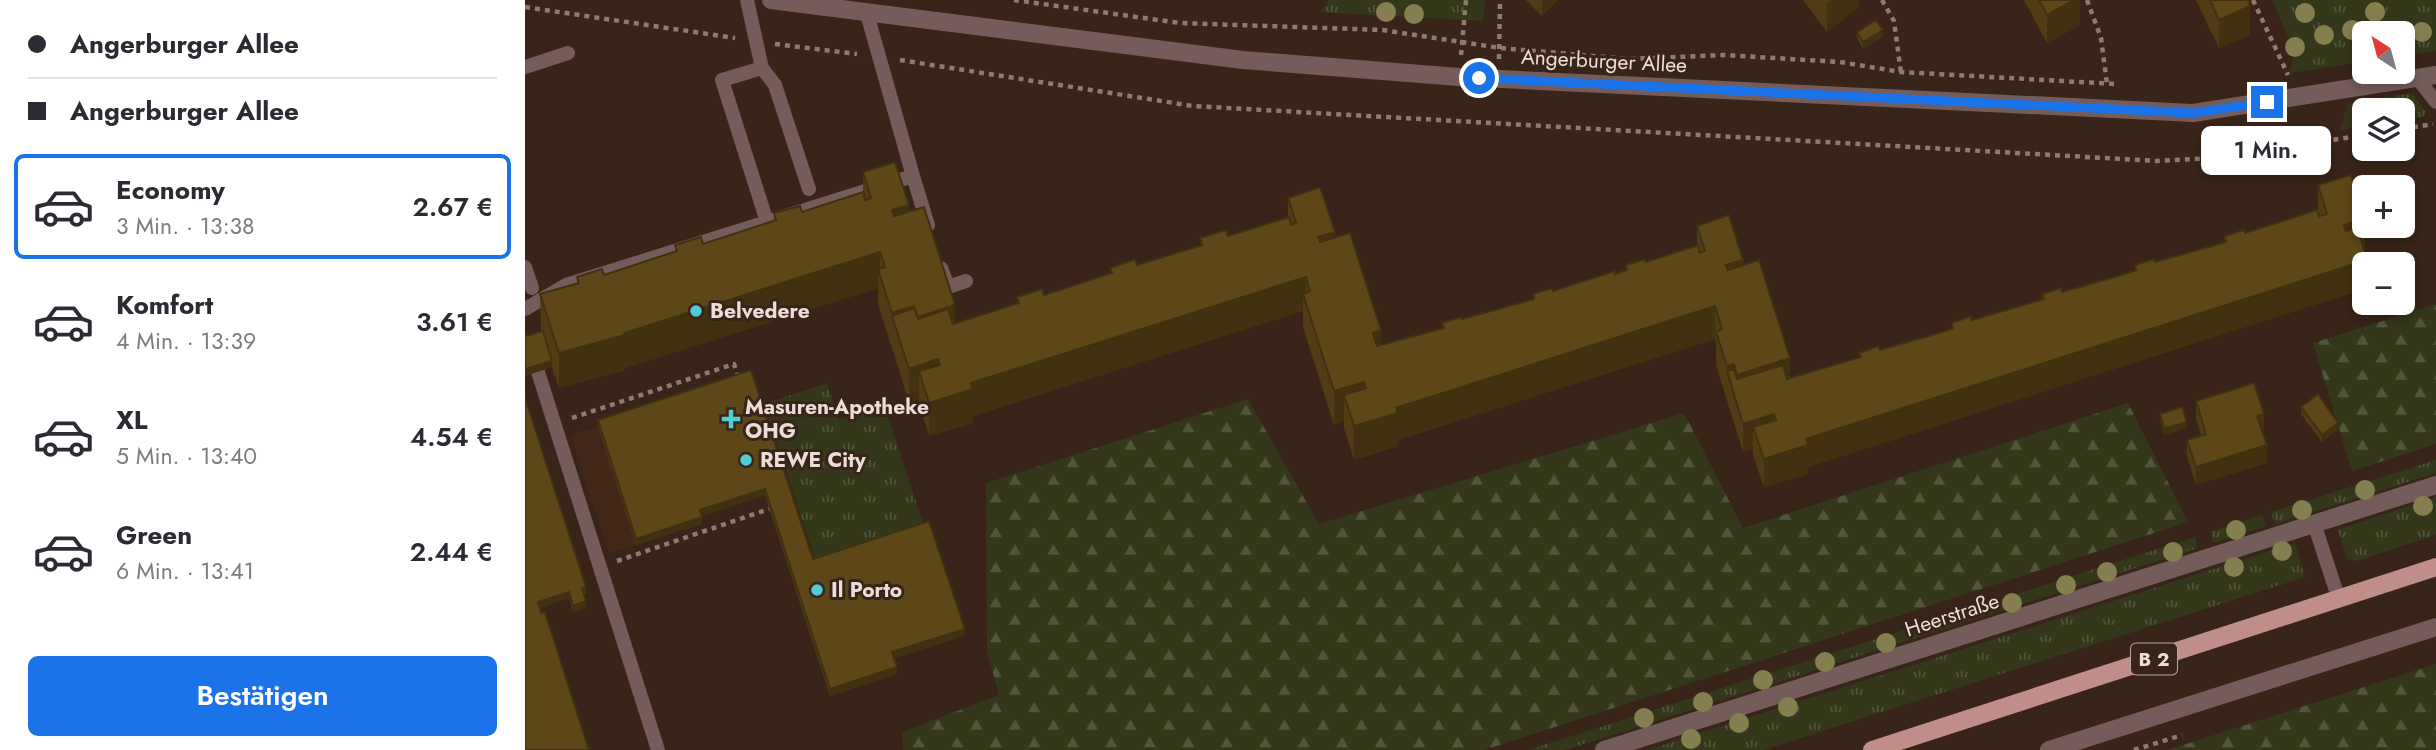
<!DOCTYPE html>
<html lang="de">
<head>
<meta charset="utf-8">
<style>
	:root { --surface:#fff; --page:#f7f7f7; --text:#2b2b33; --muted:#7c7c81; --line:#e1e1e2; --accent:#1a73e8 }
	body { margin:0; font-family:Jost,sans-serif; background:var(--page); color:var(--text); height:100vh; display:flex; flex-direction:column; font-size:26px; white-space:nowrap }
	* { box-sizing:border-box; margin:0 }
	p { font-size:23px; color:var(--muted) }
	.icon { flex:none; width:38px; height:38px; fill:none; stroke:currentColor; stroke-width:2; stroke-linecap:round; stroke-linejoin:round }
	.map { position:relative; flex:1; overflow:hidden }
	.side { display:flex; flex-direction:column; background:var(--surface); width:525px }
	.side>* { flex:none }
	.guide { display:grid; align-content:center; height:154px; padding:0 28px; background:var(--surface) }
	.needle { width:46px; rotate:324deg }
	.buttons { position:absolute; left:1827px; top:21px; display:grid; gap:14px }
	.buttons a { display:grid; place-items:center; width:63px; height:63px; border-radius:10px; background:var(--surface); box-shadow:0 4px 10px #0003; font-size:35px }
	.end { position:absolute; width:32px; height:32px; margin:-16px; border:9px solid #1a73e8; background:#fff; box-shadow:0 0 0 4px #fff }
	.from { border-radius:50% }
	.bubble { position:absolute; height:49px; border-radius:10px; background:var(--surface); box-shadow:0 4px 10px #0003; font-size:23px; font-weight:600; line-height:49px; text-align:center }
	.guide b { display:flex; align-items:center; gap:24px; height:66px; font-size:26px }
	.guide b+b { border-top:2px solid var(--line) }
	.guide i { width:18px; height:18px; background:var(--text) }
	ul { padding:0; list-style:none }
	li { display:flex; align-items:center; gap:21px; height:105px; margin:0 14px 10px; padding:0 14px; border:4px solid transparent; border-radius:10px }
	li div { flex:1 }
	li b { display:block; font-size:26px }
	li em { font-style:normal; font-weight:600 }
	li.on { border-color:var(--accent) }
	li>.icon { width:63px; height:63px; stroke-width:1.5 }
	.action { display:flex; gap:14px; margin-top:auto; padding:14px 28px }
	.action a { flex:1; height:80px; border-radius:10px; background:var(--accent); color:#fff; font-size:28px; font-weight:600; line-height:80px; text-align:center }
	main { display:flex; flex:1; min-height:0 }
	.map>svg:first-child { display:block }
	.built { fill:#422818 }
	.grass { fill:url(#grass-tufts) }
	.forest { fill:url(#forest-firs) }
	.lines { fill:none; stroke-linecap:round; stroke-linejoin:round }
	.path { stroke:#8c7b71; stroke-width:4.5; stroke-dasharray:5 5; stroke-linecap:butt }
	.lane { stroke:#745c5b; stroke-width:14 }
	.street { stroke:#745c5b; stroke-width:18 }
	.primary { stroke:#bf8e8b; stroke-width:18 }
	.tree { fill:#857f50 }
	.wall { fill:#503c14 }
	.shaded-wall { fill:#413110 }
	.building { fill:#5d4617; stroke:#413110; stroke-width:2 }
	.route { stroke:#1a73e8; stroke-width:9 }
	.poi-dot { fill:#51ccd4; stroke:#382418; stroke-width:2.5 }
	.labels { text-anchor:middle; dominant-baseline:central; stroke-width:6; stroke-linejoin:round; paint-order:stroke }
	.shield { fill:#382418; stroke:#b6a69d; stroke-width:2 }
	.shield-label { font-size:19px; font-weight:bold; fill:#ecded6 }
	.street-label { font-size:21px; fill:#ecded6; stroke:#382418 }
	.poi-label { font-size:21px; font-weight:bold; fill:#ecded6; stroke:#382418; text-anchor:start }
</style>
</head>
<body>
<main>
<section class="side">
<div class="guide">
<b><i class="from"></i>Angerburger Allee</b>
<b><i></i>Angerburger Allee</b>
</div>
<ul>
<li class="on"><svg class="icon" aria-label="car" viewBox="0 0 24 24"><path d="M5 17H2v-5l4-1 3-4h7l3 4 3 1v5h-3M9 17h6M6 11h13"/><circle cx="7" cy="17" r="2"/><circle cx="17" cy="17" r="2"/></svg><div><b>Economy</b><p>3 Min. · 13:38</p></div><em>2.67 €</em></li>
<li><svg class="icon" aria-label="car" viewBox="0 0 24 24"><path d="M5 17H2v-5l4-1 3-4h7l3 4 3 1v5h-3M9 17h6M6 11h13"/><circle cx="7" cy="17" r="2"/><circle cx="17" cy="17" r="2"/></svg><div><b>Komfort</b><p>4 Min. · 13:39</p></div><em>3.61 €</em></li>
<li><svg class="icon" aria-label="car" viewBox="0 0 24 24"><path d="M5 17H2v-5l4-1 3-4h7l3 4 3 1v5h-3M9 17h6M6 11h13"/><circle cx="7" cy="17" r="2"/><circle cx="17" cy="17" r="2"/></svg><div><b>XL</b><p>5 Min. · 13:40</p></div><em>4.54 €</em></li>
<li><svg class="icon" aria-label="car" viewBox="0 0 24 24"><path d="M5 17H2v-5l4-1 3-4h7l3 4 3 1v5h-3M9 17h6M6 11h13"/><circle cx="7" cy="17" r="2"/><circle cx="17" cy="17" r="2"/></svg><div><b>Green</b><p>6 Min. · 13:41</p></div><em>2.44 €</em></li>
</ul>
<div class="action"><a>Bestätigen</a></div>
</section>
<div class="map">
<svg width="1911" height="750" viewBox="0 0 1911 750">
	<defs>
		<pattern id="grass-tufts" width="24" height="20" patternUnits="userSpaceOnUse" patternTransform="scale(1.75)"><rect width="24" height="20" fill="#35371a"/><path d="M3 7l-1-3M5 7V3M7 7l1-3M15 17l-1-3M17 17v-4M19 17l1-3" fill="none" stroke="#52543b"/></pattern>
		<pattern id="forest-firs" width="22" height="20" patternUnits="userSpaceOnUse" patternTransform="scale(1.75)"><rect width="22" height="20" fill="#35371a"/><path d="M5 1l3.5 6h-7zM16 11l3.5 6h-7z" fill="#52543b"/></pattern>
	</defs>
	<rect width="100%" height="100%" fill="#382418"/>
	<path class="built" d="M226 376 263 488 176 517 177 524 84 554 46 435Z"/>
	<path class="grass" d="M804 0H960L958 21 796 12Z
		M1747 0H1911V51L1878 56V33H1839V62L1765 73 1769 50Z
		M1888 93 1901 112 1898 117 1878 120V110H1839V126L1815 130 1823 104Z
		M302 383 314 420 359 405 398 522 290 558 239 404Z
		M1911 460V473L1750 524 1746 512Z
		M1911 497V535L1831 561 1822 559 1813 530Z
		M1737 515 1741 526 1689 543 1685 532Z
		M1670 537 1673 548 1040 750H1003Z
		M1770 543 1780 577 1238 750H1122Z"/>
	<path class="forest" d="M1911 304V444L1827 471 1788 343Z
		M723 399 794 524 1159 413 1218 528 1603 403 1663 522 959 750H378L377 732 474 695 462 651 461 483Z
		M1911 664V750H1642Z"/>
	<g class="lines">
		<path class="path" d="M489 0 655 23 858 30 975 48 1104 59 1200 55 1315 62 1376 72 1591 84
			M1357 0 1369 21 1376 73
			M1562 0 1576 38 1582 84
			M1728 0 1763 75
			M0 7 210 38
			M250 44 332 54
			M936 55 941 0
			M974 59 975 0
			M375 60 668 106 1632 161 1688 158 1839 135
			M1878 129 1908 124
			M47 418 209 364 214 380
			M92 561 244 509
			M1609 750 1657 735"/>
		<path class="lane" d="M222 0 237 68 197 80 242 222 388 176 342 14
			M0 67 43 53
			M237 68 250 85 284 189
			M1893 79 1911 102
			M388 176 403 225
			M0 267 7 288
			M416 268 422 284 426 286 441 281
			M0 309 41 285 242 222
			M13 372 133 750
			M1789 523 1814 600"/>
		<path class="street" d="M246 0 718 60 934 77 1668 113 1911 75
			M1079 750 1911 485
			M1524 750 1911 627"/>
		<path class="primary" d="M1347 750 1911 567"/>
	</g>
	<g class="tree">
		<circle cx="861" cy="12" r="10"/>
		<circle cx="1850" cy="12" r="10"/>
		<circle cx="1780" cy="13" r="10"/>
		<circle cx="889" cy="14" r="10"/>
		<circle cx="1827" cy="30" r="10"/>
		<circle cx="1897" cy="32" r="10"/>
		<circle cx="1799" cy="35" r="10"/>
		<circle cx="1770" cy="47" r="10"/>
		<circle cx="1840" cy="490" r="10"/>
		<circle cx="1898" cy="506" r="10"/>
		<circle cx="1777" cy="510" r="10"/>
		<circle cx="1711" cy="530" r="10"/>
		<circle cx="1757" cy="551" r="10"/>
		<circle cx="1648" cy="552" r="10"/>
		<circle cx="1709" cy="567" r="10"/>
		<circle cx="1582" cy="572" r="10"/>
		<circle cx="1541" cy="585" r="10"/>
		<circle cx="1487" cy="603" r="10"/>
		<circle cx="1361" cy="643" r="10"/>
		<circle cx="1300" cy="662" r="10"/>
		<circle cx="1238" cy="680" r="10"/>
		<circle cx="1178" cy="702" r="10"/>
		<circle cx="1263" cy="707" r="10"/>
		<circle cx="1119" cy="718" r="10"/>
		<circle cx="1214" cy="723" r="10"/>
		<circle cx="1166" cy="739" r="10"/>
	</g>
	<path class="wall" d="M1001 0H1033L1017 16Z
		M1278 0H1334V7L1302 32Z
		M1499 0H1555V25L1522 43Z
		M1671 0H1723L1725 35 1694 48Z
		M1332 32 1358 37 1338 49 1332 38Z
		M338 172 384 212 430 323 492 303V297L519 295 585 274V268L612 265 675 245V238L703 236 763 217V198L810 238 856 346 917 329V323L937 319 1008 299V294L1028 291 1090 274 1101 270V265L1121 262 1172 246V226L1218 265 1265 378 1334 358V353L1355 350 1417 332 1427 328V323L1447 320 1517 300V294L1537 292 1610 270V265L1630 262 1700 242V236L1720 233 1793 214V185L1840 247H1838L1842 264H1839V289L1283 467V474L1239 487 1228 455V449L1218 452 1191 365V343L1190 339 873 440V446L829 460 819 428V421L809 425 778 327V311L448 416V423L404 436 394 404V399L384 402 353 304V288L100 368V370L34 388 27 367 0 376V336L16 331 15 294 52 284V277L79 275 150 252V245L178 244 249 221V213L277 212 338 193Z
		M226 370 288 559 440 636 369 658 372 674 305 696 240 495 177 516V524L111 545 73 426V420Z
		M0 397 61 593 59 594 61 608 48 612 44 598 15 608 0 750Z
		M1671 401 1739 431 1737 432 1742 463 1671 485 1662 457V440L1676 435 1671 419Z
		M1776 407 1813 429 1797 442 1776 414Z
		M1635 414 1662 428 1639 435 1635 421Z"/>
	<path class="shaded-wall" d="M1017 0H1033L1017 16Z
		M1307 0H1334V7L1302 32V3Z
		M1549 0H1555V25L1522 43V15Z
		M1725 6V35L1694 48V20Z
		M1358 30V37L1338 49V42Z
		M384 205V241L367 246V210Z
		M1839 218 1840 247 1819 253V225Z
		M810 232V265L793 270V237Z
		M355 252V276L353 269V288L100 368V370L34 388V353Z
		M1218 260V293L1201 298V265Z
		M1842 260V264H1839V289L1283 467V474L1239 487V459L1281 439Z
		M781 277V304L778 294V311L448 416V423L404 436V403L446 383Z
		M430 305V340L393 352V317Z
		M389 306V342L367 316V313Z
		M1190 306V339L873 440V446L829 460V426L871 408Z
		M856 330V363L848 333Z
		M1265 358V391L1212 403V375Z
		M413 359V392L394 371V399L384 402V369Z
		M27 361V367L0 376V369Z
		M1209 364V393L1202 371V366Z
		M839 382V415L819 395V421L809 425V391Z
		M1249 414V443L1228 427V449L1218 452V424Z
		M1739 414V431L1732 433V416Z
		M1662 422V428L1639 435V429Z
		M1813 423V429L1797 442V435Z
		M1742 445V463L1671 485V467Z
		M240 489V495L175 517V510Z
		M177 517V524L111 545V539Z
		M44 592V598L13 608V602Z
		M61 601V608L48 612V606Z
		M440 629V636L367 659V652Z
		M372 667V674L305 696V689Z"/>
	<path class="building" d="M1514 0H1549L1522 15Z
		M1685 0H1723L1725 6 1694 20Z
		M1351 20 1358 30 1338 42 1332 32Z
		M370 162 384 205 367 210 369 216 399 207 430 305 393 317 389 306 367 313 353 269 360 267 355 252 99 333 100 335 34 353 15 294 54 283 52 277 77 269 79 275 152 251 150 245 176 237 178 244 251 220 249 213 275 206 277 212 338 192 340 200 346 198 338 172Z
		M1826 175 1839 218 1819 225 1821 231 1832 227 1842 260 1281 439 1283 445 1239 459 1228 427 1251 420 1249 414 1218 424 1202 371 1209 369 1212 379 1258 365 1262 379 1336 357 1334 353 1353 346 1355 350 1417 332 1428 328 1427 323 1446 316 1447 320 1519 299 1517 294 1536 288 1537 292 1600 274 1611 270 1610 265 1629 259 1630 262 1701 242 1700 236 1719 230 1720 233 1792 210 1794 216 1802 214 1793 185Z
		M795 187 810 232 793 237 795 242 825 233 856 330 848 333 852 346 919 328 917 323 936 317 937 319 1009 299 1008 294 1027 288 1028 291 1090 271V274L1102 270 1101 265 1120 259 1121 262 1173 245 1175 253 1180 251 1172 226 1204 215 1218 260 1201 265 1203 270 1234 260 1265 358 1212 375 1209 364 1202 366 1191 332 1197 329 1190 306 871 408 873 413 829 426 819 395 841 388 839 382 809 391 778 294 785 291 781 277 446 383 448 389 404 403 394 371 415 365 413 359 384 369 367 316 389 308 393 319 423 309 428 324 494 303 492 297 517 289 519 295 587 273 585 268 610 259 612 265 677 245 675 238 701 230 703 236 764 217 766 225 771 223 763 198Z
		M18 331 27 361 0 369V336Z
		M226 370 288 559 404 521 440 629 367 652 372 667 305 689 240 489 175 510 177 517 111 539 73 420Z
		M1729 383 1739 414 1732 416 1742 445 1671 467 1662 440 1681 434 1671 401Z
		M1793 394 1813 423 1797 435 1776 407Z
		M0 397 61 587 57 588 61 601 48 606 44 592 13 602 16 613 20 612 64 750H0Z
		M1657 407 1662 422 1639 429 1635 414Z"/>
	<g class="lines">
		<path class="route" d="M954 78 1668 113 1742 102"/>
	</g>
	<g class="poi-dot">
		<circle cx="171" cy="311" r="7"/>
		<path d="M202.5 408.5h7v7h7v7h-7v7h-7v-7h-7v-7h7z"/>
		<circle cx="221" cy="460" r="7"/>
		<circle cx="292" cy="590" r="7"/>
	</g>
	<g class="labels">
		<rect class="shield" x="1606" y="643.5" width="46" height="31" rx="5"/>
		<g class="shield-label">
			<text x="1629" y="659">B 2</text>
		</g>
		<g class="street-label">
			<text transform="translate(1079 61) rotate(3)">Angerburger Allee</text>
			<text transform="translate(1427 615) rotate(-18)">Heerstraße</text>
		</g>
		<g class="poi-label">
			<text x="185" y="311">Belvedere</text>
			<text x="220" y="407">Masuren-Apotheke<tspan x="220" dy="24">OHG</tspan></text>
			<text x="235" y="460">REWE City</text>
			<text x="306" y="590">Il Porto</text>
		</g>
	</g>
</svg>
<div class="buttons">
<a><svg class="needle" viewBox="-14 -14 28 28"><path d="M0-13l5 13h-10z" fill="#e53935"/><path d="M0 13l5-13h-10z" fill="#7c7c81"/></svg></a>
<a><svg class="icon" aria-label="layers" viewBox="0 0 24 24"><path d="M12 4l9 5-9 5-9-5zM3 14l9 5 9-5"/></svg></a>
<a>+</a>
<a>−</a>
</div>
<i class="end from" style="left:954px;top:78px"></i>
<i class="end" style="left:1742px;top:102px"></i>
<div class="bubble" style="left:1676px;top:126px;width:130px">1 Min.</div>
</div>
</main>
</body>
</html>
